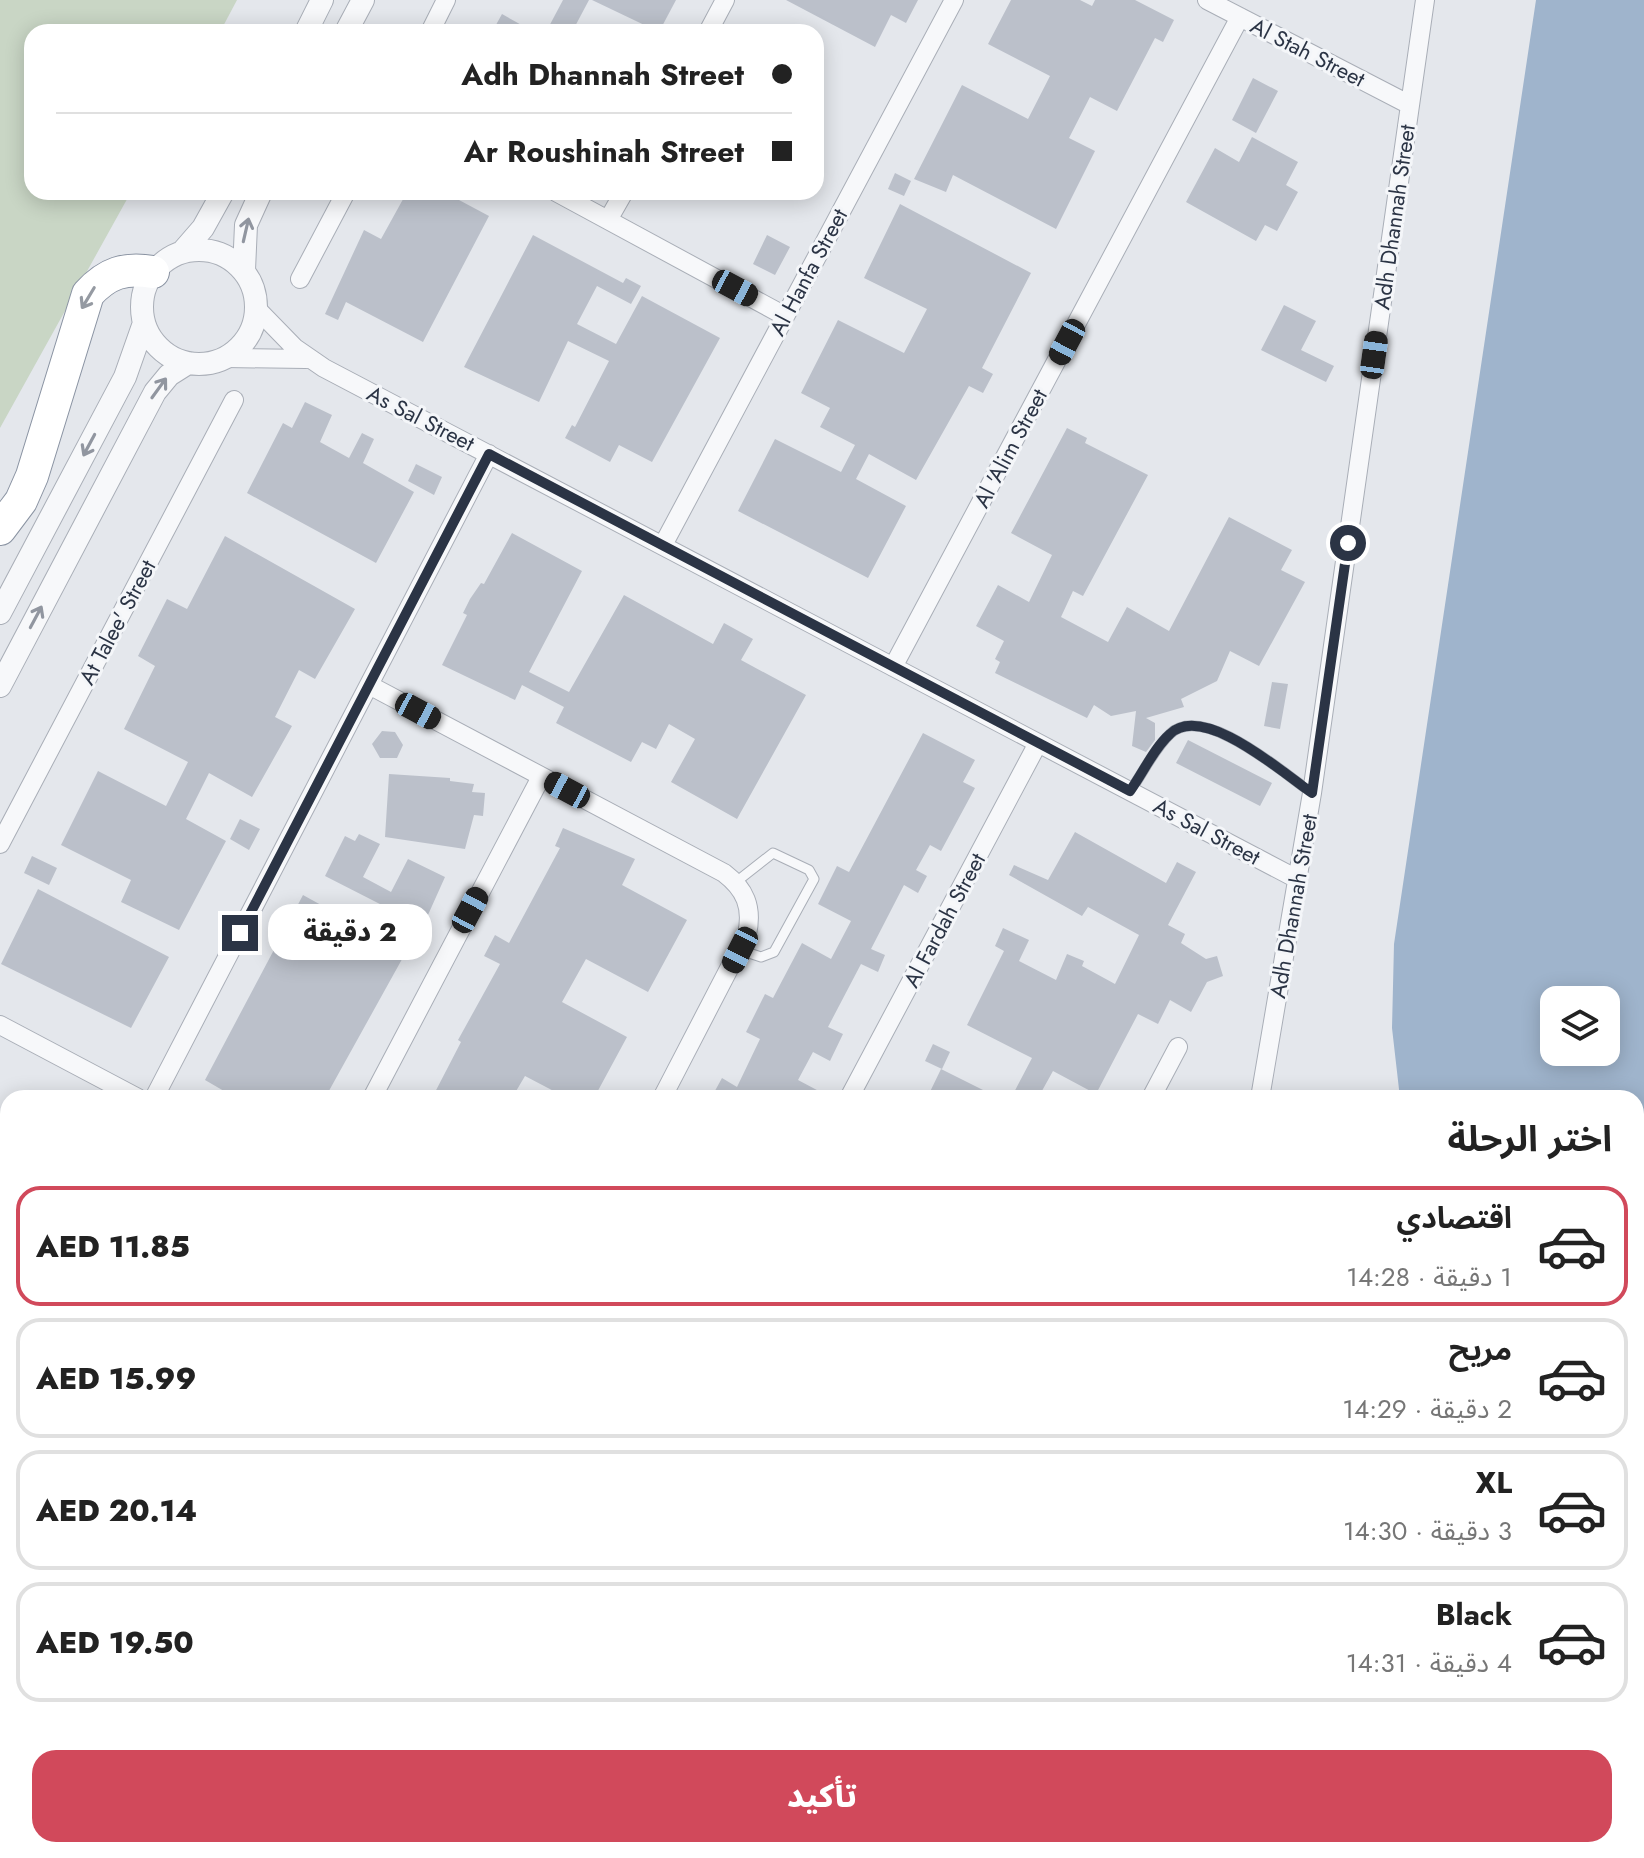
<!DOCTYPE html>
<html lang="ar">
<head>
<meta charset="utf-8">
<style>
	:root { --surface:#fff; --page:#f6f6f6; --text:#222; --muted:#767676; --line:#e0e0e0; --accent:#d1495b }
	body { margin:0; font-family:Jost,"Noto Sans Arabic",sans-serif; background:var(--page); color:var(--text); direction:rtl; height:100vh; display:flex; flex-direction:column; font-size:30px; white-space:nowrap }
	* { box-sizing:border-box; margin:0 }
	p { font-size:26px; color:var(--muted) }
	.icon { flex:none; width:44px; height:44px; fill:none; stroke:currentColor; stroke-width:2; stroke-linecap:round; stroke-linejoin:round }
	.map { position:relative; flex:1; overflow:hidden; direction:ltr }
	.panel { position:absolute; left:0px; top:1090px; width:1644px; height:768px; display:flex; flex-direction:column; background:var(--surface); border-radius:24px 24px 0 0; box-shadow:0 4px 20px #0003; direction:rtl }
	.panel>* { flex:none }
	.guide { position:absolute; left:24px; top:24px; width:800px; height:176px; border-radius:24px; box-shadow:0 4px 20px #0003; direction:rtl; display:grid; align-content:center; height:176px; padding:0 32px; background:var(--surface) }
	.buttons { position:absolute; left:1540px; top:986px; display:grid; gap:16px }
	.buttons a { display:grid; place-items:center; width:80px; height:80px; border-radius:16px; background:var(--surface); box-shadow:0 4px 20px #0003; font-size:40px }
	.end { position:absolute; width:36px; height:36px; margin:-18px; border:10px solid #2b3445; background:#fff; box-shadow:0 0 0 4px #fff }
	.from { border-radius:50% }
	.bubble { position:absolute; height:56px; border-radius:24px; background:var(--surface); box-shadow:0 4px 20px #0003; font-size:26px; font-weight:800; line-height:56px; text-align:center; direction:rtl }
	.car { position:absolute; width:24px; height:48px; margin:-24px -12px; border-radius:10px; box-shadow:0 0 6px 2px #0007; background:linear-gradient(#222 24%,#8ab4d8 0 40%,#222 0 76%,#8ab4d8 0 86%,#222 0) }
	.guide b { display:flex; align-items:center; gap:28px; height:76px; font-size:30px }
	.guide b+b { border-top:2px solid var(--line) }
	.guide i { width:20px; height:20px; background:var(--text) }
	ul { padding:0; list-style:none }
	li { display:flex; align-items:center; gap:24px; height:120px; margin:0 16px 12px; padding:0 16px; border:4px solid var(--line); border-radius:24px }
	li div { flex:1 }
	li b { display:block; font-size:30px }
	li em { font-style:normal; font-weight:800 }
	li.selected { border-color:var(--accent) }
	li>.icon { width:72px; height:72px; stroke-width:1.5 }
	h2 { padding:0 32px; font-size:36px; line-height:96px }
	.action { display:flex; gap:16px; margin-top:auto; padding:16px 32px }
	.action a { flex:1; height:92px; border-radius:24px; background:var(--accent); color:#fff; font-size:32px; font-weight:800; line-height:92px; text-align:center }
	.map>svg:first-child { display:block }
	.green { fill:#c9d6c5 }
	.water { fill:#9fb4cc; fill-rule:evenodd }
	.building { fill:#bbc0ca }
	.lines { fill:none; stroke-linecap:round; stroke-linejoin:round }
	.service-casing { stroke:#a9aeb7; stroke-width:11 }
	.minor-casing { stroke:#a9aeb7; stroke-width:20 }
	.tertiary-casing { stroke:#a9aeb7; stroke-width:24 }
	.motorway-casing { stroke:#8b94a3; stroke-width:34 }
	.service { stroke:#f7f8fa; stroke-width:9 }
	.minor { stroke:#f7f8fa; stroke-width:18 }
	.tertiary { stroke:#f7f8fa; stroke-width:22 }
	.motorway { stroke:#fff; stroke-width:32 }
	.oneway { stroke:#9196a0 }
	.oneway2 { stroke:#959aa2 }
	.route { stroke:#2b3445; stroke-width:10 }
	.labels { text-anchor:middle; dominant-baseline:central; stroke-width:6; stroke-linejoin:round; paint-order:stroke }
	.street-label { font-size:22px; fill:#2b3445; stroke:#f4f6f9 }
</style>
</head>
<body>
<div class="map">
<svg width="1644" height="1858" viewBox="0 0 1644 1858">
	<rect width="100%" height="100%" fill="#e4e7ec"/>
	<path class="green" d="M0 0H237L220 32H32V192H131L0 428Z"/>
	<path class="water" d="M1536 0H1644V1191L1636 1190V1098H1400L1392 1028 1394 944ZM1554 1000H1606V1052H1554Z"/>
	<path class="building" d="M563 0H589L572 32H546Z
		M592 0H676L659 32Z
		M786 0H918L906 23 891 15 875 47Z
		M1011 0H1080L1092 6 1095 0H1135L1174 20 1163 42 1155 38 1117 111 1090 97 1069 138 1095 151 1056 229 953 175 946 192 914 179 962 85 1028 119 1050 76 988 44Z
		M502 14 534 32H492Z
		M1253 78 1278 91 1256 133 1232 120Z
		M1252 137 1298 162 1286 185 1298 192 1277 231 1265 225 1256 241 1186 202 1215 148 1239 162Z
		M895 173 911 181 904 196 888 189Z
		M407 192H444L489 216 423 342 346 302 338 320 325 314 364 230 381 239Z
		M900 204 1031 273 982 368 993 374 983 393 969 386 916 480 869 454 856 479 906 506 868 578 738 511 775 439 841 472 855 445 820 427 830 408 801 393 838 320 904 353 927 309 864 278Z
		M533 235 623 283 626 278 641 286 631 304 597 286 577 324 616 344 642 296 720 338 652 462 619 445 610 462 565 438 572 425 575 427 609 361 568 341 539 402 464 367Z
		M767 235 790 247 775 275 753 264Z
		M1284 305 1316 321 1301 350 1334 366 1326 382 1261 350Z
		M305 402 332 415 320 442 349 458 362 433 374 439 363 463 414 492 376 563 247 493 283 423 292 428Z
		M1067 428 1087 438 1085 443 1148 475 1083 596 1073 591 1061 617 1108 642 1127 607 1169 631 1229 517 1292 550 1281 570 1305 582 1259 666 1230 651 1217 681 1181 699 1184 707 1146 718 1155 723V740L1146 752 1132 746 1136 711 1111 716 1094 705 1087 718 995 673 1000 662 995 659 1004 641 976 626 998 585 1029 602 1052 555 1011 533Z
		M416 464 442 477 434 495 408 481Z
		M512 533 582 571 529 672 569 692 624 595 713 644 724 623 753 639 741 660 806 695 737 819 671 782 695 739 669 724 656 749 642 742 631 762 556 723 564 707 522 685 515 700 442 665 467 615 463 613 470 599 481 583 484 584Z
		M225 536 355 609 315 679 299 670 275 717 292 726 252 797 209 773 186 819 226 841 179 930 121 902 131 880 61 845 98 771 166 806 188 762 124 729 155 666 138 656 167 599 187 609Z
		M1272 682 1288 684 1280 729 1264 726Z
		M382 731 395 732 403 745 397 758H380L372 744Z
		M923 733 975 760 963 782 975 788 941 851 930 845 916 870 927 876 918 893 904 885 871 949 885 955 878 972 861 964 828 1027 843 1034 830 1061 813 1052 798 1080 832 1098H711L722 1078 737 1087 760 1039 746 1032 765 994 773 998 802 943 831 959 851 921 818 904 837 866 849 872Z
		M1188 740 1272 783 1260 806 1176 763Z
		M389 774 450 778V781L474 784 472 792 485 793 483 816 474 815 465 849 385 837Z
		M240 819 260 829 249 850 230 839Z
		M563 828 635 859 622 885 687 920 648 992 586 959 562 1002 627 1037 594 1098H567L525 1076 512 1098H432L461 1042 458 1040 500 964 484 956 495 935 509 943 560 848 555 846Z
		M1075 832 1166 883 1177 862 1196 872 1168 925 1185 934 1181 943 1206 959 1217 956 1223 976 1207 982 1191 1012 1170 1000 1158 1024 1138 1014 1096 1094 1053 1071 1038 1098H1011L1032 1058 967 1025 1004 951 995 946 1003 928 1029 940 1019 961 1056 980 1067 954 1084 961 1082 966 1115 984 1139 935 1088 907 1082 916 1009 875 1014 865 1048 880Z
		M359 834 380 844 363 877 391 892 408 859 445 877 423 926 325 876 345 836 355 841Z
		M32 856 57 868 49 885 24 873Z
		M38 889 169 957 131 1028 1 964Z
		M303 895 406 952 325 1098H236L205 1080Z
		M933 1044 950 1052 942 1069 925 1061Z
		M941 1069 999 1098H927Z"/>
	<g class="lines">
		<defs>
			<path id="service" d="M1130 791C1143 773 1154 749 1170 734 1203 702 1283 773 1311 792
				M736 882 773 853 809 870 814 879 774 952 761 957 740 950
				M0 1505 8 1492
				M0 1789 5 1779
				M449 1850 464 1858
				M598 1850 615 1858
				M676 1850 692 1858
				M736 1850 751 1858
				M722 1858 727 1850"/>
			<path id="minor" d="M1207 0 1410 105
				M430 32 446 0
				M708 32 725 0
				M556 192 785 316
				M608 220 624 192
				M300 279 346 192
				M257 309 295 348 324 368 1297 879
				M226 358 306 359
				M663 545 954 0
				M893 667 1240 17
				M369 685 724 873C745 889 753 907 747 934L662 1098
				M0 844 234 400
				M0 1025 138 1098
				M154 1098 489 454
				M372 1098 541 777
				M849 1098 1038 743
				M1151 1098 1178 1047
				M1260 1098 1312 793 1425 0
				M0 1319 8 1323
				M0 1394 8 1399
				M0 1437 8 1441
				M1636 1461 1644 1462
				M779 1850 794 1858
				M859 1850 874 1858
				M1014 1850 1030 1858
				M263 1858 268 1850
				M445 1858 449 1850
				M1154 1858 1155 1850"/>
			<path id="tertiary" d="M306 32 322 0
				M346 32 363 0
				M142 307a57 57 0 1 1 114 0a57 57 0 1 1-114 0Z
				M183 251 203 228 223 192
				M244 270 246 225 261 192
				M0 613 125 377 144 323
				M0 686 155 392 169 375 188 363"/>
			<path id="motorway" d="M0 529 21 501 32 476 88 294C107 273 125 267 153 272"/>
		</defs>
		<use href="#service" class="service-casing"/>
		<use href="#minor" class="minor-casing"/>
		<use href="#tertiary" class="tertiary-casing"/>
		<use href="#motorway" class="motorway-casing"/>
		<use href="#service" class="service"/>
		<use href="#minor" class="minor"/>
		<use href="#tertiary" class="tertiary"/>
		<use href="#motorway" class="motorway"/>
	</g>
	<defs><path id="oneway-shaft" d="M-6 0H5M1.5-3L5.5 0L1.5 3" fill="none" stroke-width="1.6" stroke-linecap="round" stroke-linejoin="round" transform="scale(2)"/></defs>
	<g class="oneway">
		<use href="#oneway-shaft" transform="translate(246 230) rotate(-77)"/>
		<use href="#oneway-shaft" transform="translate(159 388) rotate(-54)"/>
		<use href="#oneway-shaft" transform="translate(89 445) rotate(118)"/>
		<use href="#oneway-shaft" transform="translate(36 617) rotate(-62)"/>
	</g>
	<use class="oneway2" href="#oneway-shaft" transform="translate(88 298) rotate(121)"/>
	<g class="lines">
		<path class="route" d="M240 933 489 454 1130 791C1143 773 1154 748 1170 734 1203 702 1283 773 1312 793L1348 543"/>
	</g>
	<g class="labels">
		<g class="street-label">
			<text transform="translate(1308 52) rotate(27)">Al Stah Street</text>
			<text transform="translate(1394 217) rotate(-82)">Adh Dhannah Street</text>
			<text transform="translate(808 272) rotate(-62)">Al Hanfa Street</text>
			<text transform="translate(421 418) rotate(27)">As Sal Street</text>
			<text transform="translate(1010 448) rotate(-62)">Al 'Alim Street</text>
			<text transform="translate(117 622) rotate(-62)">At Talee' Street</text>
			<text transform="translate(1207 831) rotate(28)">As Sal Street</text>
			<text transform="translate(1293 906) rotate(-80)">Adh Dhannah Street</text>
			<text transform="translate(944 920) rotate(-62)">Al Fardah Street</text>
		</g>
	</g>
</svg>
<div class="buttons">
<a><svg class="icon" aria-label="layers" viewBox="0 0 24 24"><path d="M12 4l9 5-9 5-9-5zM3 14l9 5 9-5"/></svg></a>
</div>
<i class="end from" style="left:1348px;top:543px"></i>
<i class="end" style="left:240px;top:933px"></i>
<div class="bubble" style="left:268px;top:904px;width:164px">2 دقيقة</div>
<i class="car" style="left:735px;top:288px;rotate:118deg"></i>
<i class="car" style="left:1067px;top:342px;rotate:208deg"></i>
<i class="car" style="left:1374px;top:355px;rotate:8deg"></i>
<i class="car" style="left:418px;top:711px;rotate:118deg"></i>
<i class="car" style="left:567px;top:790px;rotate:298deg"></i>
<i class="car" style="left:470px;top:910px;rotate:28deg"></i>
<i class="car" style="left:740px;top:950px;rotate:207deg"></i>
<div class="guide">
<b><i class="from"></i>Adh Dhannah Street</b>
<b><i></i>Ar Roushinah Street</b>
</div>
<section class="panel">
<h2>اختر الرحلة</h2>
<ul>
<li class="selected"><svg class="icon" aria-label="car" viewBox="0 0 24 24"><path d="M5 17H2v-5l4-1 3-4h7l3 4 3 1v5h-3M9 17h6M6 11h13"/><circle cx="7" cy="17" r="2"/><circle cx="17" cy="17" r="2"/></svg><div><b>اقتصادي</b><p>1 دقيقة · 14:28</p></div><em>AED 11.85</em></li>
<li><svg class="icon" aria-label="car" viewBox="0 0 24 24"><path d="M5 17H2v-5l4-1 3-4h7l3 4 3 1v5h-3M9 17h6M6 11h13"/><circle cx="7" cy="17" r="2"/><circle cx="17" cy="17" r="2"/></svg><div><b>مريح</b><p>2 دقيقة · 14:29</p></div><em>AED 15.99</em></li>
<li><svg class="icon" aria-label="car" viewBox="0 0 24 24"><path d="M5 17H2v-5l4-1 3-4h7l3 4 3 1v5h-3M9 17h6M6 11h13"/><circle cx="7" cy="17" r="2"/><circle cx="17" cy="17" r="2"/></svg><div><b>XL</b><p>3 دقيقة · 14:30</p></div><em>AED 20.14</em></li>
<li><svg class="icon" aria-label="car" viewBox="0 0 24 24"><path d="M5 17H2v-5l4-1 3-4h7l3 4 3 1v5h-3M9 17h6M6 11h13"/><circle cx="7" cy="17" r="2"/><circle cx="17" cy="17" r="2"/></svg><div><b>Black</b><p>4 دقيقة · 14:31</p></div><em>AED 19.50</em></li>
</ul>
<div class="action"><a>تأكيد</a></div>
</section>
</div>
</body>
</html>
